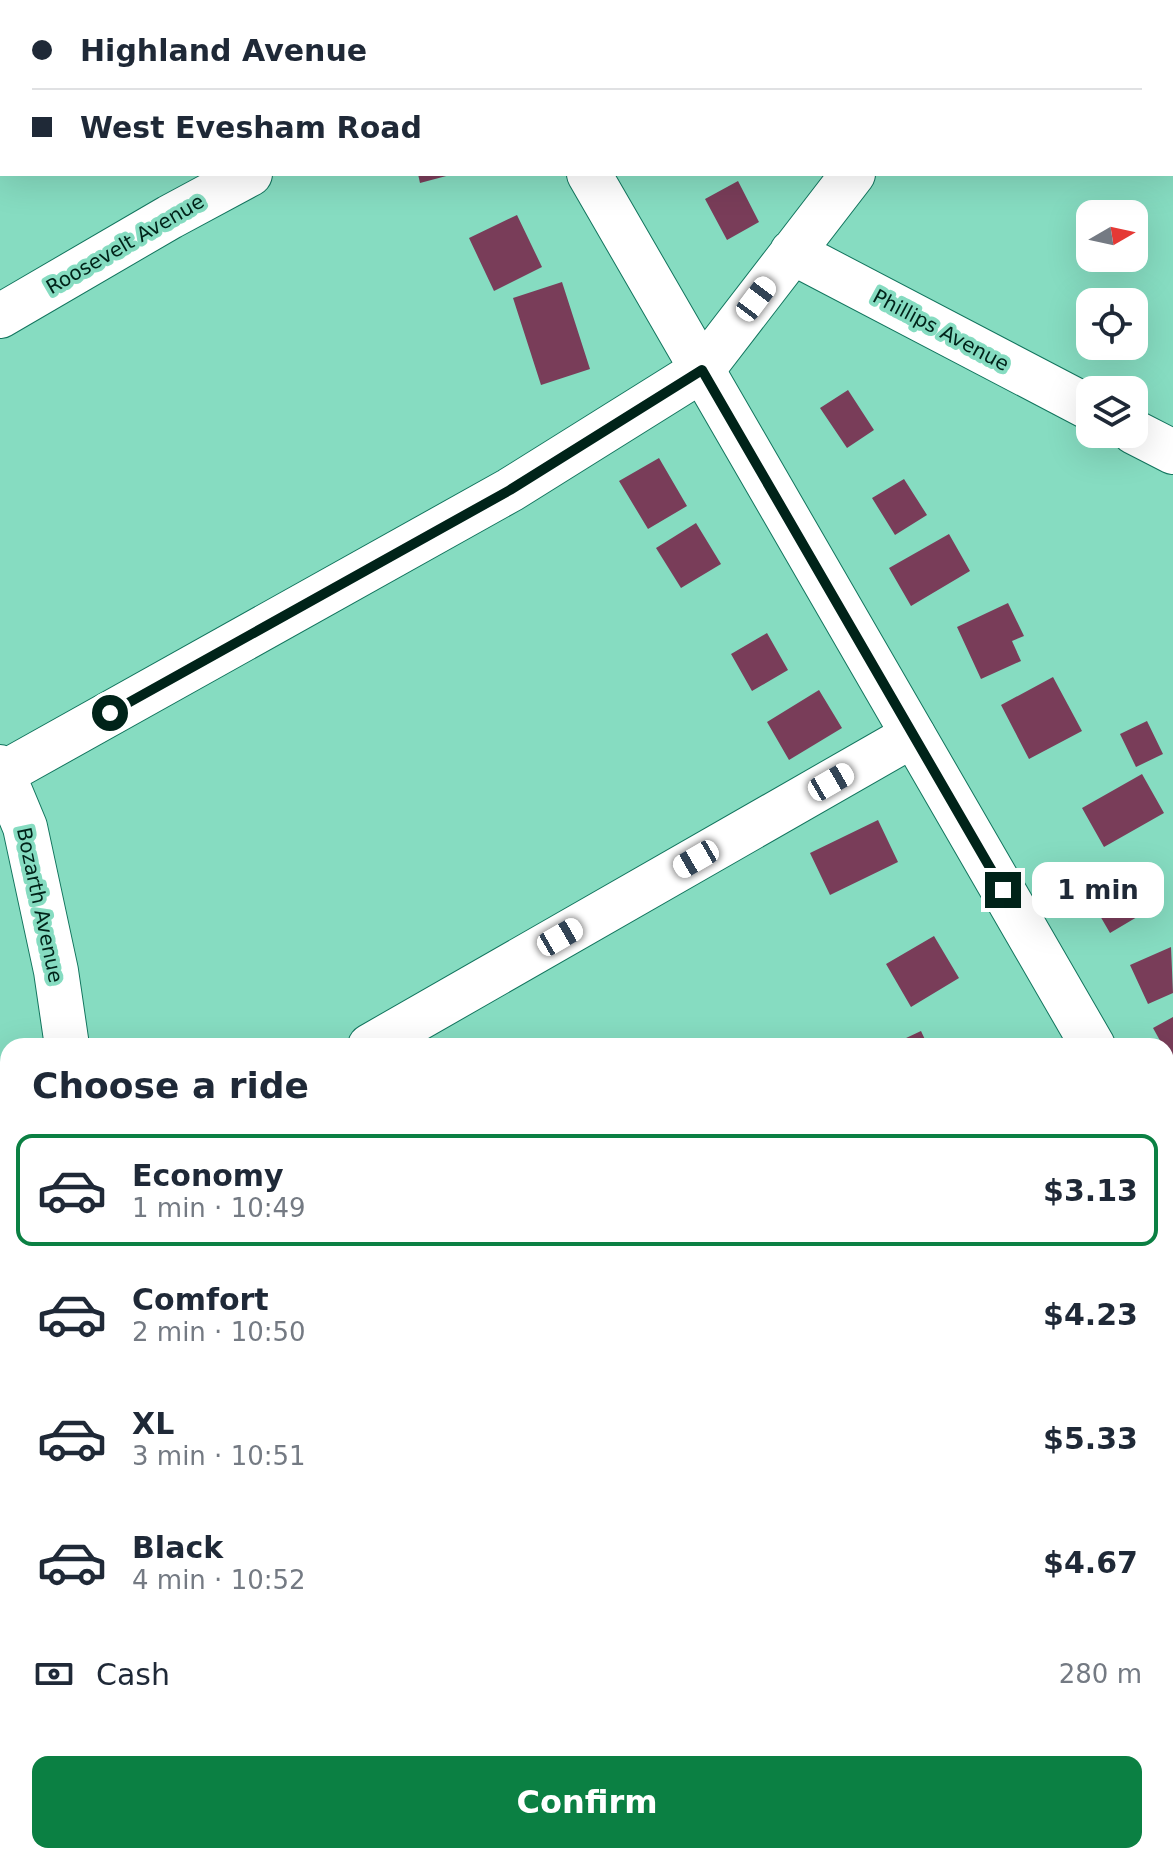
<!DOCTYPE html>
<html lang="en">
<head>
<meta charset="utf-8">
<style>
	:root { --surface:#fff; --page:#f6f6f7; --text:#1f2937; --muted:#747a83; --line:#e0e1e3; --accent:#0b8043 }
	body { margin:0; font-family:"DejaVu Sans",sans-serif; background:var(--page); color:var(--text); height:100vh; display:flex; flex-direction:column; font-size:30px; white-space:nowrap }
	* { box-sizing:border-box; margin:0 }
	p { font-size:26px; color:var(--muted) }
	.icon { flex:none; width:44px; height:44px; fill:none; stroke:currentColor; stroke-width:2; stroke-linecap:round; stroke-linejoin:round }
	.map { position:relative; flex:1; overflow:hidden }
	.drawer { position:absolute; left:0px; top:1038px; width:1174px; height:826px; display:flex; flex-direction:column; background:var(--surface); border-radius:24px 24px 0 0; box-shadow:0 8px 32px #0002 }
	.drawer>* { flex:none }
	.banner { position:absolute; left:0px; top:0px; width:1174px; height:176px; box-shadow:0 8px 32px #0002; display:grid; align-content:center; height:176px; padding:0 32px; background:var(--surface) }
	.needle { width:52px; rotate:81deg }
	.tools { position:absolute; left:1076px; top:200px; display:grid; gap:16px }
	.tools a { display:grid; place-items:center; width:72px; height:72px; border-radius:16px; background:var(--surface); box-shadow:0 8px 32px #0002; font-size:40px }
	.end { position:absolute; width:36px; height:36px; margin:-18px; border:10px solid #002319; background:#fff; box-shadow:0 0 0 4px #fff }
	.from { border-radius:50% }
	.bubble { position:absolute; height:56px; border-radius:16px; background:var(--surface); box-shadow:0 8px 32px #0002; font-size:26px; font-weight:800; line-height:56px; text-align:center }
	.car { position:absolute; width:24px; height:48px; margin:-24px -12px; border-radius:10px; box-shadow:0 0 6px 2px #0007; background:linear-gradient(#fff 24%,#345 0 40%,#fff 0 76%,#345 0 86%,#fff 0) }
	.banner b { display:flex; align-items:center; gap:28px; height:76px; font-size:30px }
	.banner b+b { border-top:2px solid var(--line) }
	.banner i { width:20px; height:20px; background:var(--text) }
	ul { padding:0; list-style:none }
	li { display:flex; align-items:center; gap:24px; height:112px; margin:0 16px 12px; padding:0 16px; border:4px solid transparent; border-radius:16px }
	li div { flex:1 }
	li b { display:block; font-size:30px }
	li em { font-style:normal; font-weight:800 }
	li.selected { border-color:var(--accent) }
	li>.icon { width:72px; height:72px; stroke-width:1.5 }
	h2 { padding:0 32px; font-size:36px; line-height:96px }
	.pay { display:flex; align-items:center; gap:20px; height:88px; padding:0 32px; font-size:30px }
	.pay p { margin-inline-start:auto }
	.primary-button { display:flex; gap:16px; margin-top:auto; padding:16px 32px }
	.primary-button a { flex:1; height:92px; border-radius:16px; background:var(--accent); color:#fff; font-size:32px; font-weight:800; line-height:92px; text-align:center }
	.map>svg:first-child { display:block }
	.building { fill:#793d59 }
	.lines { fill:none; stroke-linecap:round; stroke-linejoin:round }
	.minor-casing { stroke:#12755e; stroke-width:46 }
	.major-casing { stroke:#12755e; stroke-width:46 }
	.minor { stroke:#fff; stroke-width:44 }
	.major { stroke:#fff; stroke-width:44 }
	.route { stroke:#002319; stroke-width:10 }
	.labels { text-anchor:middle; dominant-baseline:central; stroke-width:8; stroke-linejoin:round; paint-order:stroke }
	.street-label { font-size:20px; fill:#002319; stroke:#86dcc1 }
</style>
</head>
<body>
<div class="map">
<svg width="1173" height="1863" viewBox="0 0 1173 1863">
	<rect width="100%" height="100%" fill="#86dcc1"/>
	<path class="building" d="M418 174H450V175L420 183Z
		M738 181 759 222 727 240 705 199Z
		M517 215 542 267 494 291 469 238Z
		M562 282 590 369 541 385 513 298Z
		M848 390 874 430 847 448 820 408Z
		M659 458 687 506 648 529 619 481Z
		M904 479 927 515 895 535 872 498Z
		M696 523 721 564 681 588 656 548Z
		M949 534 970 571 911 606 889 568Z
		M1008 603 1024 636 1012 641 1021 661 981 679 957 627Z
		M767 633 788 670 752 691 731 654Z
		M1053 677 1082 731 1029 759 1001 705Z
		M819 690 842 728 789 760 767 722Z
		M1147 721 1163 754 1136 767 1120 734Z
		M1142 774 1164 813 1104 847 1082 808Z
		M878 820 898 862 830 895 810 853Z
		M1121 869 1129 883 1142 875 1159 904 1110 933 1085 890Z
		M934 936 959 978 911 1007 886 964Z
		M1171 947 1173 993 1148 1004 1130 965Z
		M1173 1017V1065L1166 1052V1046H1163L1153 1028Z
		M921 1031 928 1046H889Z
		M1173 1358V1416L1166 1419V1362Z
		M1173 1434V1480L1169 1482 1166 1476V1438Z"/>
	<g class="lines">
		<defs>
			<path id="minor" d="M986 2 988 0
				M792 252 1090 408
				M0 316 170 217 250 174
				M1134 432 1173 452
				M0 767 25 827 56 971 67 1046
				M0 775 510 490 702 370 853 174
				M370 1046 913 735
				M0 1394 8 1397
				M1166 1549 1173 1545
				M0 1556 8 1554
				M197 1856 198 1863
				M693 1856 694 1863
				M615 1863 642 1856"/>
			<path id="major" d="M488 0 489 2
				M589 174 1093 1046
				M1166 1173 1173 1185"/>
		</defs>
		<use href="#minor" class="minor-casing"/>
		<use href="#major" class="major-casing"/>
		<use href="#minor" class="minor"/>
		<use href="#major" class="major"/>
	</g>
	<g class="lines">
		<path class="route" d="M110 713 510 490 702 370 1003 890"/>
	</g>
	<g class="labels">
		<g class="street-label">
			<text transform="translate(125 244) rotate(-30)">Roosevelt Avenue</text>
			<text transform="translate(941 330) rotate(28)">Phillips Avenue</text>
			<text transform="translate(40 905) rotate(78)">Bozarth Avenue</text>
		</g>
	</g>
</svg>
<div class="tools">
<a><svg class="needle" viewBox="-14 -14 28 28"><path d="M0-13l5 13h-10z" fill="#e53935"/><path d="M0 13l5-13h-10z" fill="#747a83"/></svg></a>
<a><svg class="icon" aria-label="locate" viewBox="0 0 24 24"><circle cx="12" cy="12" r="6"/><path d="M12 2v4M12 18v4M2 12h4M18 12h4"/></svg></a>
<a><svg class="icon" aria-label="layers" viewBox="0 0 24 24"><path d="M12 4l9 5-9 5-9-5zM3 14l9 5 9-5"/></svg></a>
</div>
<i class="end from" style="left:110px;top:713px"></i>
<i class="end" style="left:1003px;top:890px"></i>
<div class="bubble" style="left:1032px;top:862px;width:132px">1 min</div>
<i class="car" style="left:756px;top:299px;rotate:37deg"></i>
<i class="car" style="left:831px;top:782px;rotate:60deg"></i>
<i class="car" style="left:696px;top:859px;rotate:240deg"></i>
<i class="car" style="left:560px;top:937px;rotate:60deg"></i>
<div class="banner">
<b><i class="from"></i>Highland Avenue</b>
<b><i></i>West Evesham Road</b>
</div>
<section class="drawer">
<h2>Choose a ride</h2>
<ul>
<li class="selected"><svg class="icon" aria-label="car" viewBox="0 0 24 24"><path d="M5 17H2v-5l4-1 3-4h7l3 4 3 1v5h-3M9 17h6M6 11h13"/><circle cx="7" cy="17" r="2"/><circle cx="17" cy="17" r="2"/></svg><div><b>Economy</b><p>1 min · 10:49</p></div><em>$3.13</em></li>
<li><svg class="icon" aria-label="car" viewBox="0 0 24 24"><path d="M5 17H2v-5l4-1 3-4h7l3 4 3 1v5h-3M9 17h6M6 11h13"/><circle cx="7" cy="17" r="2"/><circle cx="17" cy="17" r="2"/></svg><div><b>Comfort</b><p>2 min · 10:50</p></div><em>$4.23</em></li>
<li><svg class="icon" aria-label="car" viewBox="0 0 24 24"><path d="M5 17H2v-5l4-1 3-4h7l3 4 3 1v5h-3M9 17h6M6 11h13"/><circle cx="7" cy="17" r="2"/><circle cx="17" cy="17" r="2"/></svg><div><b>XL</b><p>3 min · 10:51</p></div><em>$5.33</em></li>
<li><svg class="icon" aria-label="car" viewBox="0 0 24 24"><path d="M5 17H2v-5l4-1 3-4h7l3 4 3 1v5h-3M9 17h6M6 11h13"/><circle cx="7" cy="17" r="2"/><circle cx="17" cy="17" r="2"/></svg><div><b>Black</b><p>4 min · 10:52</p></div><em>$4.67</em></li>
</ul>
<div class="pay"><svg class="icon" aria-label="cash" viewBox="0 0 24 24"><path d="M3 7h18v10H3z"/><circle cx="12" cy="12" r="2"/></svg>Cash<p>280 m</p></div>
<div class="primary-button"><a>Confirm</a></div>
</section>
</div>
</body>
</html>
